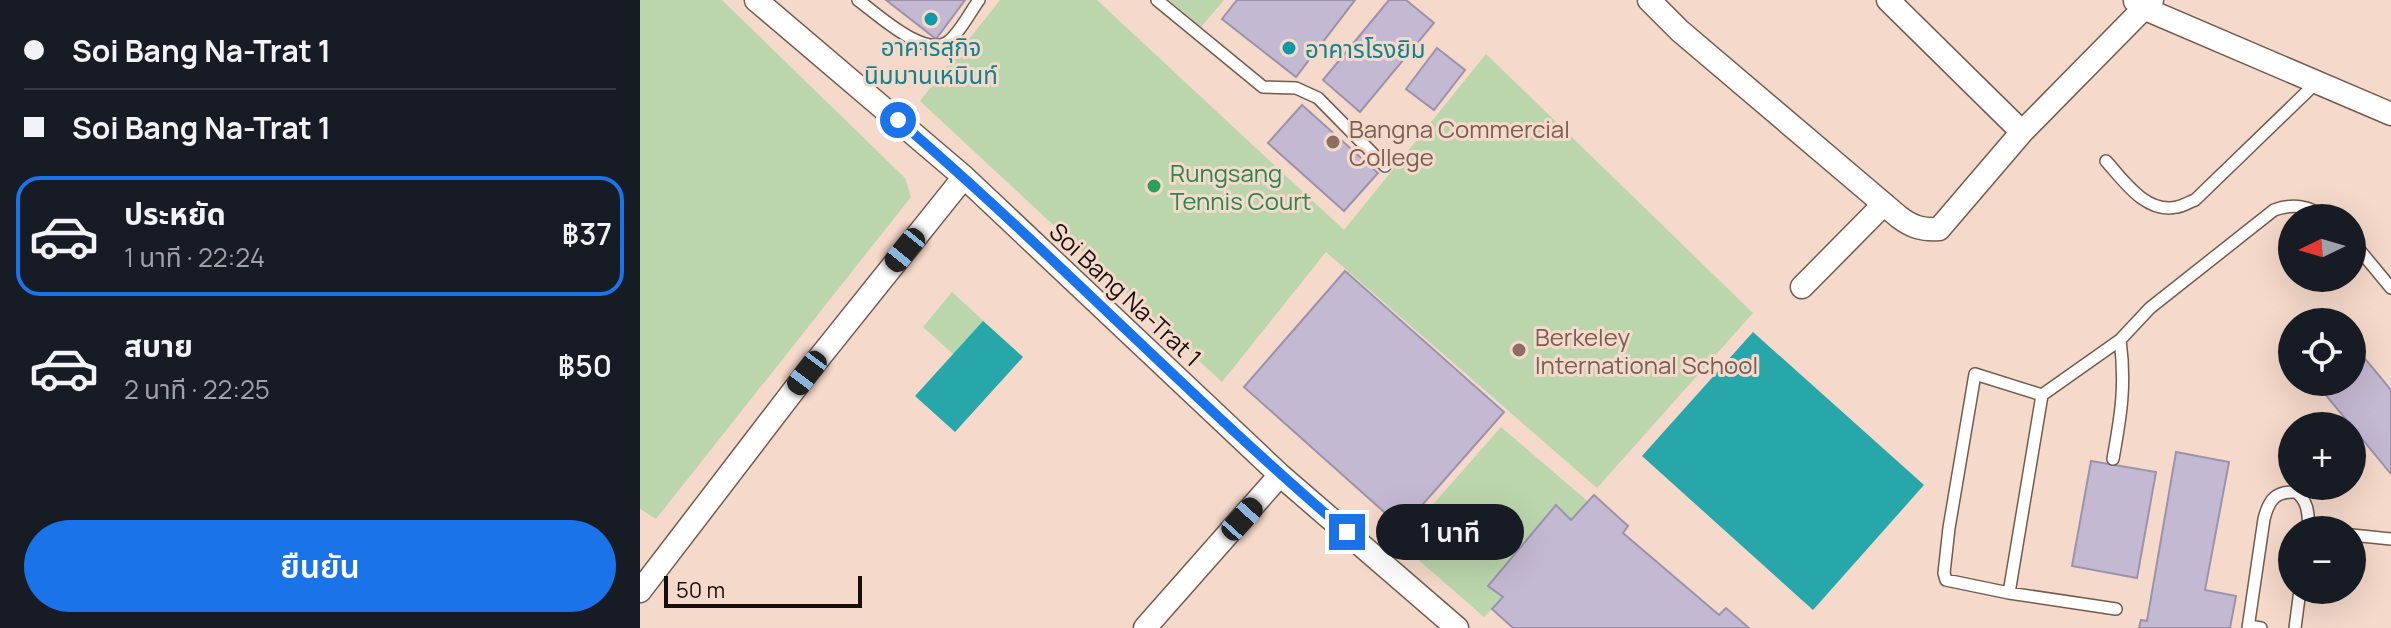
<!DOCTYPE html>
<html lang="th">
<head>
<meta charset="utf-8">
<style>
	:root { --surface:#171b24; --page:#242831; --text:#f1f3f6; --muted:#9ea1a6; --line:#363941; --accent:#1a73e8 }
	body { margin:0; font-family:Manrope,"Noto Sans Thai",sans-serif; background:var(--page); color:var(--text); height:100vh; display:flex; flex-direction:column; font-size:30px; white-space:nowrap }
	* { box-sizing:border-box; margin:0 }
	p { font-size:26px; color:var(--muted) }
	.icon { flex:none; width:44px; height:44px; fill:none; stroke:currentColor; stroke-width:2; stroke-linecap:round; stroke-linejoin:round }
	.map { position:relative; flex:1; overflow:hidden }
	.drawer { display:flex; flex-direction:column; background:var(--surface); width:640px }
	.drawer>* { flex:none }
	.top-card { display:grid; align-content:center; height:176px; padding:0 24px; background:var(--surface) }
	.needle { width:52px; rotate:265deg }
	.tools { position:absolute; left:1638px; top:204px; display:grid; gap:16px }
	.tools a { display:grid; place-items:center; width:88px; height:88px; border-radius:50%; background:var(--surface); box-shadow:0 8px 32px #0002; font-size:40px }
	.scale { position:absolute; left:24px; bottom:20px; width:198px; box-sizing:border-box; padding-left:8px; border:4px solid #180f0a; border-top:0; font-size:22px; line-height:28px; white-space:nowrap; color:#180f0a; -webkit-text-stroke:6px #f5d9ca; paint-order:stroke }
	.end { position:absolute; width:36px; height:36px; margin:-18px; border:10px solid #1a73e8; background:#fff; box-shadow:0 0 0 4px #fff }
	.from { border-radius:50% }
	.bubble { position:absolute; height:56px; border-radius:28px; background:var(--surface); box-shadow:0 8px 32px #0002; font-size:26px; font-weight:600; line-height:56px; text-align:center }
	.car { position:absolute; width:24px; height:48px; margin:-24px -12px; border-radius:10px; box-shadow:0 0 6px 2px #0007; background:linear-gradient(#222 24%,#8ab4d8 0 40%,#222 0 76%,#8ab4d8 0 86%,#222 0) }
	.top-card b { display:flex; align-items:center; gap:28px; height:76px; font-size:30px }
	.top-card b+b { border-top:2px solid var(--line) }
	.top-card i { width:20px; height:20px; background:var(--text) }
	ul { padding:0; list-style:none }
	li { display:flex; align-items:center; gap:24px; height:120px; margin:0 16px 12px; padding:0 8px; border:4px solid transparent; border-radius:24px }
	li div { flex:1 }
	li b { display:block; font-size:30px }
	li em { font-style:normal; font-weight:600 }
	li.selected { border-color:var(--accent) }
	li>.icon { width:72px; height:72px; stroke-width:1.5 }
	.cta { display:flex; gap:16px; margin-top:auto; padding:16px 24px }
	.cta a { flex:1; height:92px; border-radius:48px; background:var(--accent); color:#fff; font-size:32px; font-weight:600; line-height:92px; text-align:center }
	main { display:flex; flex:1; min-height:0 }
	.map>svg:first-child { display:block }
	.green { fill:#bbd6ad }
	.water { fill:#28a7ab }
	.building { fill:#c4b9d2; stroke:#9d92ab; stroke-width:2 }
	.lines { fill:none; stroke-linecap:round; stroke-linejoin:round }
	.lane-casing { stroke:#735b4d; stroke-width:14 }
	.street-casing { stroke:#735b4d; stroke-width:25 }
	.lane { stroke:#fff; stroke-width:11 }
	.street { stroke:#fff; stroke-width:22 }
	.route { stroke:#1a73e8; stroke-width:10 }
	.culture-dot { fill:#0f9aa8; stroke:#f5d9ca; stroke-width:3 }
	.education-dot { fill:#8d6e63; stroke:#f5d9ca; stroke-width:3 }
	.leisure-dot { fill:#2e9e5b; stroke:#f5d9ca; stroke-width:3 }
	.labels { text-anchor:middle; dominant-baseline:central; stroke-width:6; stroke-linejoin:round; paint-order:stroke }
	.culture-label { font-size:24px; fill:#0d838f; stroke:#f5d9ca }
	.education-label { font-size:24px; fill:#785e54; stroke:#f5d9ca; text-anchor:start }
	.leisure-label { font-size:24px; fill:#27864d; stroke:#f5d9ca; text-anchor:start }
	.street-label { font-size:24px; fill:#180f0a; stroke:#f5d9ca }
</style>
</head>
<body>
<main>
<section class="drawer">
<div class="top-card">
<b><i class="from"></i>Soi Bang Na-Trat 1</b>
<b><i></i>Soi Bang Na-Trat 1</b>
</div>
<ul>
<li class="selected"><svg class="icon" aria-label="car" viewBox="0 0 24 24"><path d="M5 17H2v-5l4-1 3-4h7l3 4 3 1v5h-3M9 17h6M6 11h13"/><circle cx="7" cy="17" r="2"/><circle cx="17" cy="17" r="2"/></svg><div><b>ประหยัด</b><p>1 นาที · 22:24</p></div><em>฿37</em></li>
<li><svg class="icon" aria-label="car" viewBox="0 0 24 24"><path d="M5 17H2v-5l4-1 3-4h7l3 4 3 1v5h-3M9 17h6M6 11h13"/><circle cx="7" cy="17" r="2"/><circle cx="17" cy="17" r="2"/></svg><div><b>สบาย</b><p>2 นาที · 22:25</p></div><em>฿50</em></li>
</ul>
<div class="cta"><a>ยืนยัน</a></div>
</section>
<div class="map">
<svg width="1751" height="628" viewBox="0 0 1751 628">
	<rect width="100%" height="100%" fill="#f5d9ca"/>
	<path class="green" d="M0 0H82L265 178 271 197 16 519 0 509Z
		M360 0H457L704 230 846 54 1113 313 957 488 686 252 582 382 280 101Z
		M529 0H584L561 27Z
		M312 292 383 357 353 390 283 327Z
		M861 427 952 505 844 617 759 543Z"/>
	<path class="water" d="M343 321 383 357 315 432 275 396Z
		M1113 332 1284 485 1173 610 1002 456Z"/>
	<path class="building" d="M246 0H325L296 39Z
		M597 0H715L656 77 582 19Z
		M749 0H766L794 23 720 112 683 80Z
		M797 48 825 70 794 110 766 89Z
		M662 105 738 173 704 211 628 143Z
		M705 271 864 412 762 528 604 387Z
		M1712 343 1751 390V474L1675 382H1712Z
		M1536 452 1589 462 1565 590 1596 596 1590 628H1499L1501 620 1507 621Z
		M1451 461 1516 472 1497 578 1432 566Z
		M954 495 988 526 983 533 1079 615 1086 608 1109 628H873L852 609 863 597 848 586 916 505 931 520Z"/>
	<g class="lines">
		<defs>
			<path id="lane" d="M218 0C237 14 286 60 309 41 321 31 330 12 339 0
				M517 0 623 87 656 88 678 98 745 166
				M1466 161C1484 181 1506 214 1537 207 1543 206 1549 202 1555 200L1677 82
				M1712 241 1751 288
				M1473 459C1481 415 1486 384 1480 340
				M1712 535 1751 539
				M1369 593 1402 395
				M1476 609 1369 593 1306 580 1304 573 1309 528 1335 374 1402 395 1480 340 1510 308 1634 210C1654 203 1669 206 1686 218
				M1609 626 1621 628
				M1608 628 1624 519C1629 499 1636 491 1656 492 1669 502 1668 515 1669 530
				M1655 628 1660 590"/>
			<path id="street" d="M116 0 324 177 640 475 817 628
				M1009 0 1040 31 1259 217C1272 227 1282 230 1299 229L1382 132 1512 0
				M1248 0 1382 132
				M1495 1 1503 8 1751 114
				M1162 287 1244 204
				M0 591 167 373 324 177
				M505 628 640 475"/>
		</defs>
		<use href="#lane" class="lane-casing"/>
		<use href="#street" class="street-casing"/>
		<use href="#lane" class="lane"/>
		<use href="#street" class="street"/>
	</g>
	<g class="lines">
		<path class="route" d="M258 120C412 252 552 400 707 532"/>
	</g>
	<g class="culture-dot">
		<circle cx="291" cy="19" r="8"/>
		<circle cx="649" cy="48" r="8"/>
	</g>
	<g class="education-dot">
		<circle cx="693" cy="142" r="8"/>
		<circle cx="879" cy="350" r="8"/>
	</g>
	<circle class="leisure-dot" cx="514" cy="186" r="8"/>
	<g class="labels">
		<g class="culture-label">
			<text x="291" y="46">อาคารสุกิจ<tspan x="291" dy="28">นิมมานเหมินท์</tspan></text>
			<text x="665" y="48" text-anchor="start">อาคารโรงยิม</text>
		</g>
		<g class="education-label">
			<text x="709" y="128">Bangna Commercial<tspan x="709" dy="28">College</tspan></text>
			<text x="895" y="336">Berkeley<tspan x="895" dy="28">International School</tspan></text>
		</g>
		<g class="leisure-label">
			<text x="530" y="172">Rungsang<tspan x="530" dy="28">Tennis Court</tspan></text>
		</g>
		<g class="street-label">
			<text transform="translate(486 294) rotate(43)">Soi Bang Na-Trat 1</text>
		</g>
	</g>
</svg>
<div class="tools">
<a><svg class="needle" viewBox="-14 -14 28 28"><path d="M0-13l5 13h-10z" fill="#e53935"/><path d="M0 13l5-13h-10z" fill="#9ea1a6"/></svg></a>
<a><svg class="icon" aria-label="locate" viewBox="0 0 24 24"><circle cx="12" cy="12" r="6"/><path d="M12 2v4M12 18v4M2 12h4M18 12h4"/></svg></a>
<a>+</a>
<a>−</a>
</div>
<div class="scale">50 m</div>
<i class="end from" style="left:258px;top:120px"></i>
<i class="end" style="left:707px;top:532px"></i>
<div class="bubble" style="left:736px;top:504px;width:148px">1 นาที</div>
<i class="car" style="left:265px;top:250px;rotate:219deg"></i>
<i class="car" style="left:167px;top:373px;rotate:217deg"></i>
<i class="car" style="left:602px;top:519px;rotate:42deg"></i>
</div>
</main>
</body>
</html>
